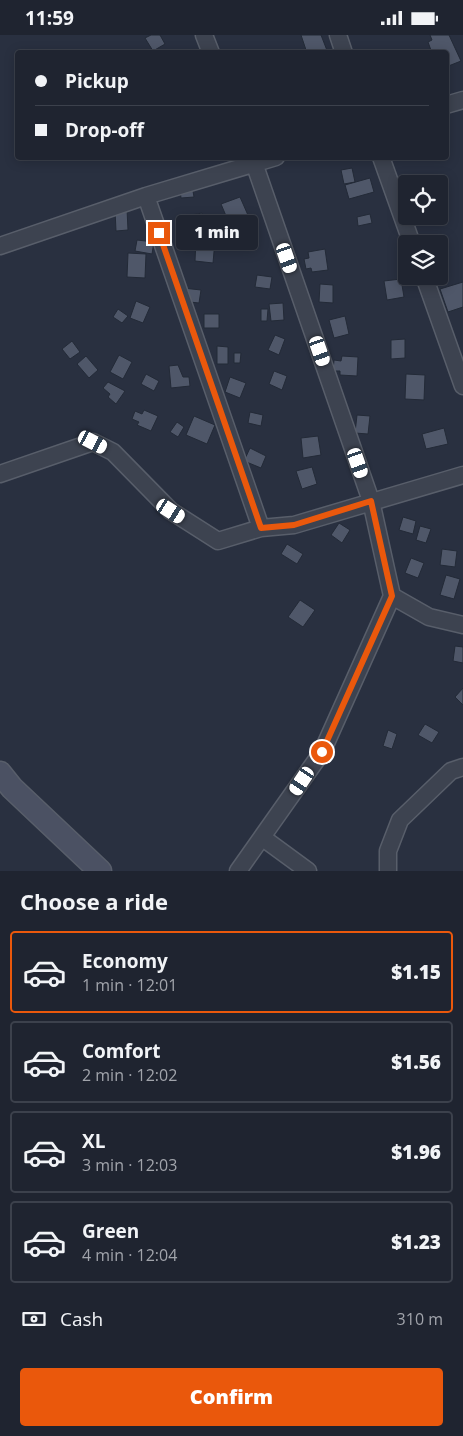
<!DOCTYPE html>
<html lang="en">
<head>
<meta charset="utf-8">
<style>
	:root { --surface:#1f2430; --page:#272c38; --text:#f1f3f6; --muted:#a1a4ab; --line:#3c414c; --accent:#ea580c }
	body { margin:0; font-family:"Open Sans",sans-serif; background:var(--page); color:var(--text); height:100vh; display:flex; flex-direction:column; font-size:19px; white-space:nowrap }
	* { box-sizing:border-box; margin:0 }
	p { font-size:16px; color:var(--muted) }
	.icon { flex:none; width:28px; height:28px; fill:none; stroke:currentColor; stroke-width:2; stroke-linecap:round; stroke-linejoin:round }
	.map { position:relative; height:836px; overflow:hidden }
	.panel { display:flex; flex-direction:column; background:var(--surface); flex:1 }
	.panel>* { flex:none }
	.guide { position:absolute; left:15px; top:15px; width:434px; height:110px; border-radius:5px; box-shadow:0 2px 12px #0003,0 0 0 1px var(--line); display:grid; align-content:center; height:110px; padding:0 20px; background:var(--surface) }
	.buttons { position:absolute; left:398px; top:140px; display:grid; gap:10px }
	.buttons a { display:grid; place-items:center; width:50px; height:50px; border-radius:5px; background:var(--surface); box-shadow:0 2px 12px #0003,0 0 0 1px var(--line); font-size:25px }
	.end { position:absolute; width:22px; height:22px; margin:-11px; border:6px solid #ea580c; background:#fff; box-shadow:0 0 0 2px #fff }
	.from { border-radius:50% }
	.bubble { position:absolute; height:35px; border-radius:5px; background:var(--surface); box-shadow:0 2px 12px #0003,0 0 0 1px var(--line); font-size:16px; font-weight:800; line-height:35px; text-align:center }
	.car { position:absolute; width:15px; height:30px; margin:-15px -8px; border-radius:6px; box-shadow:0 0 4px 1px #0007; background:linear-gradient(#fff 24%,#345 0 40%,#fff 0 76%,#345 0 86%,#fff 0) }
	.guide b { display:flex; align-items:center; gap:18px; height:48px; font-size:19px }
	.guide b+b { border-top:1px solid var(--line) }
	.guide i { width:12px; height:12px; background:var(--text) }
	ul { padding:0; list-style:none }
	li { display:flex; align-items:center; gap:15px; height:82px; margin:0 10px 8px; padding:0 10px; border:2px solid var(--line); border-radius:5px }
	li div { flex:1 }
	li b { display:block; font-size:19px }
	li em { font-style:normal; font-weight:800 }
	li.active { border-color:var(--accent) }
	li>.icon { width:45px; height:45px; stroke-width:1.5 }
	h2 { padding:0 20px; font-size:22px; line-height:60px }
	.pay { display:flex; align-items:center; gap:12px; height:55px; padding:0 20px; font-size:19px }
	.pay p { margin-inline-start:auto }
	.cta { display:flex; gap:10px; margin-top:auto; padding:10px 20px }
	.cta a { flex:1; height:58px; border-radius:5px; background:var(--accent); color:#fff; font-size:20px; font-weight:800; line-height:58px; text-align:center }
	.status { display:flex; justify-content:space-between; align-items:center; height:35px; padding:0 25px; background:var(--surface); direction:ltr }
	.status svg { height:14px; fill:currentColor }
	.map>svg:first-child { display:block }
	.building { fill:#4f5769; stroke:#232a37 }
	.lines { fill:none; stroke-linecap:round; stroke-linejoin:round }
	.minor-casing { stroke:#585e6a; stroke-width:19 }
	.secondary-casing { stroke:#585e6a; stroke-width:25 }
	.minor { stroke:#3d4350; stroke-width:16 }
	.secondary { stroke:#4b5163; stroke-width:22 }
	.route { stroke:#ea580c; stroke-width:6 }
</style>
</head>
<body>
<div class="status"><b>11:59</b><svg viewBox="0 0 49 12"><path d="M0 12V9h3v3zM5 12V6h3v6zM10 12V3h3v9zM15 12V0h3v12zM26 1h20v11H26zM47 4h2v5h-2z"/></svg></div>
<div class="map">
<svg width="463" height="836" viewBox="0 0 463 836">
	<rect width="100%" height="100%" fill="#293040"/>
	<path class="building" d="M151 0H160L165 9 153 16 145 3Z
		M301 0H321L328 18H307Z
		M430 0H449L461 26 446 32V18H432L428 7 432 5Z
		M352 133 355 147 344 149 341 135Z
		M370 143 374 157 349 164 345 150Z
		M191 144 194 162 181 163 179 146Z
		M240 162 251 187 232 195 221 169Z
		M127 174 128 195 116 196 115 175Z
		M202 178 205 194 189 198 186 181Z
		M370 179 372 188 358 191 357 182Z
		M413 181H430L431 184 416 189Z
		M196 204 215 206 213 228 195 226Z
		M137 205 154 207 152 219 135 216Z
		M325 214 328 235 312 237 311 233 306 234 304 224 309 223 308 217Z
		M128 218 146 219 145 243 127 242Z
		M257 240 272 242 270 254 255 252Z
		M401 244 404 262 387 265 384 246Z
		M463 247V272L448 277 440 254Z
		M320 249 333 250V268L319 267Z
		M183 253 201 255 199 268 181 266Z
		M136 266 150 272 143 288 130 283Z
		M283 268 284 285 271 286 269 269Z
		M118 274 128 281 122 288 113 282Z
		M261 274H268L267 286H261Z
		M204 279H219V293H204Z
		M345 281 349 299 334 303 329 285Z
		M275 300 285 304 279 320 268 315Z
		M405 304V323L391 324V305Z
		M72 306 80 317 70 324 62 314Z
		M217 311 228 312V329H217Z
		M234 318H241L240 328H234Z
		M119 320 132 327 123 344 110 337Z
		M86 321 98 335 89 343 77 329Z
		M342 321 358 322 357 341 340 340V336H333L334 325 341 326Z
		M178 330 183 342H189L190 351 171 353 169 331Z
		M274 336 287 341 282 355 269 349Z
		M146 339 159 346 154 356 141 349Z
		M406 339 425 340 424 365 405 364Z
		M230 342 246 348 240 363 225 357Z
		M108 347 125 356 116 369 108 362 110 359 103 353Z
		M144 375 158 381 151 396 137 390 139 387 132 384 135 376 142 379Z
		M250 377 263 380 261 391 248 388Z
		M357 380 370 381 368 399 355 398Z
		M194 381 215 390 207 409 186 400Z
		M177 387 184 392 178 402 170 397Z
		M444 393 448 409 426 414 422 399Z
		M318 401 321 420 303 423 301 403Z
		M250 413 266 421 261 433 244 426Z
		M312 432 317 449 302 454 296 436Z
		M403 482 416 486 413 499 399 495Z
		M339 488 350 495 342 508 331 500Z
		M420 491 431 494 426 508 416 505Z
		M287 509 303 519 297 529 281 519Z
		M442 514 457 516 455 532 440 530Z
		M411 523 424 528 418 543 405 538Z
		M446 540 460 544 454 564 440 560Z
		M300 565 315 575 303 592 288 582Z
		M455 611 463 612V628L453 626Z
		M463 653V670L455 662Z
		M425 689 439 697 432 708 418 700Z
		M388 695 397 699 392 714 383 711Z"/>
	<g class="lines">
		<defs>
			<path id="minor" d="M204 0 211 18
				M338 0 344 18
				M446 70 463 65
				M381 122 412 209
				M146 161 261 493
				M0 211 146 161 276 122
				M424 241 463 351
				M0 439 93 407 113 417 171 476 218 506 261 493 294 490 463 440
				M392 561 429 582 463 590
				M263 803 308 836
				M238 836 322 717 392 561 371 466 252 122
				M388 836V816L400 785 451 736 463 732"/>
			<path id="secondary" d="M0 738 12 753 100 836"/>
		</defs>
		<use href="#minor" class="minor-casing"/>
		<use href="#secondary" class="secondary-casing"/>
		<use href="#minor" class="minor"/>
		<use href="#secondary" class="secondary"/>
	</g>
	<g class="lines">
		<path class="route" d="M159 198 261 493 294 490 371 466 392 561 322 717"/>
	</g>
</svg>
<div class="buttons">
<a><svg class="icon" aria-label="locate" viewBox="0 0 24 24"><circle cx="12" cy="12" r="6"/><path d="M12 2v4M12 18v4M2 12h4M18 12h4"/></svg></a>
<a><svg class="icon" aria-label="layers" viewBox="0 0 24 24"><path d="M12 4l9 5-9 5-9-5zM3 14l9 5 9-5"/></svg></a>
</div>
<i class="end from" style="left:322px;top:717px"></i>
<i class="end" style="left:159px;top:198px"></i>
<div class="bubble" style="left:176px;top:180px;width:82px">1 min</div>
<i class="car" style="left:287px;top:223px;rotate:161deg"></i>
<i class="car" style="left:320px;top:316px;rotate:161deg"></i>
<i class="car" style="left:93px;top:407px;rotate:117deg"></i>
<i class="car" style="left:358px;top:428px;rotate:161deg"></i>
<i class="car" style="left:171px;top:476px;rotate:123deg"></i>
<i class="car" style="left:302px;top:746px;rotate:214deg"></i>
<div class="guide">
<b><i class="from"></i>Pickup</b>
<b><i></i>Drop-off</b>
</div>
</div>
<section class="panel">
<h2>Choose a ride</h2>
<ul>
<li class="active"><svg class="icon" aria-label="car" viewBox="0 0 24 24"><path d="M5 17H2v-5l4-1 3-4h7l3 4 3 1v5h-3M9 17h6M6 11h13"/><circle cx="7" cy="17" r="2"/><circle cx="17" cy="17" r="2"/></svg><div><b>Economy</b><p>1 min · 12:01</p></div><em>$1.15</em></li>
<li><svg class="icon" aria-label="car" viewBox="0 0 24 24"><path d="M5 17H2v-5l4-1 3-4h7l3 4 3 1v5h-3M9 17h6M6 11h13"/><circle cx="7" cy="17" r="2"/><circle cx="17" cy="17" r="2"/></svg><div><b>Comfort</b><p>2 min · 12:02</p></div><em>$1.56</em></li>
<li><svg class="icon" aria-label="car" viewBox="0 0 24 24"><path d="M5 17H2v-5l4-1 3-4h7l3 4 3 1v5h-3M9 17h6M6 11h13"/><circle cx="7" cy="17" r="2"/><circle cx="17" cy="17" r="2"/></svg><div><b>XL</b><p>3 min · 12:03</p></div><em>$1.96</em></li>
<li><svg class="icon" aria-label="car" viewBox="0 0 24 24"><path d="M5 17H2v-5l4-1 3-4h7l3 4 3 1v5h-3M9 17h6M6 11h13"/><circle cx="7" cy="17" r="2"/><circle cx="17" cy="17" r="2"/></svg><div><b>Green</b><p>4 min · 12:04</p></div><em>$1.23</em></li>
</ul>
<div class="pay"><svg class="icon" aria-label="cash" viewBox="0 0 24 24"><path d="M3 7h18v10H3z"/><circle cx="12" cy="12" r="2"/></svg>Cash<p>310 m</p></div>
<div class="cta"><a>Confirm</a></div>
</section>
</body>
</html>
